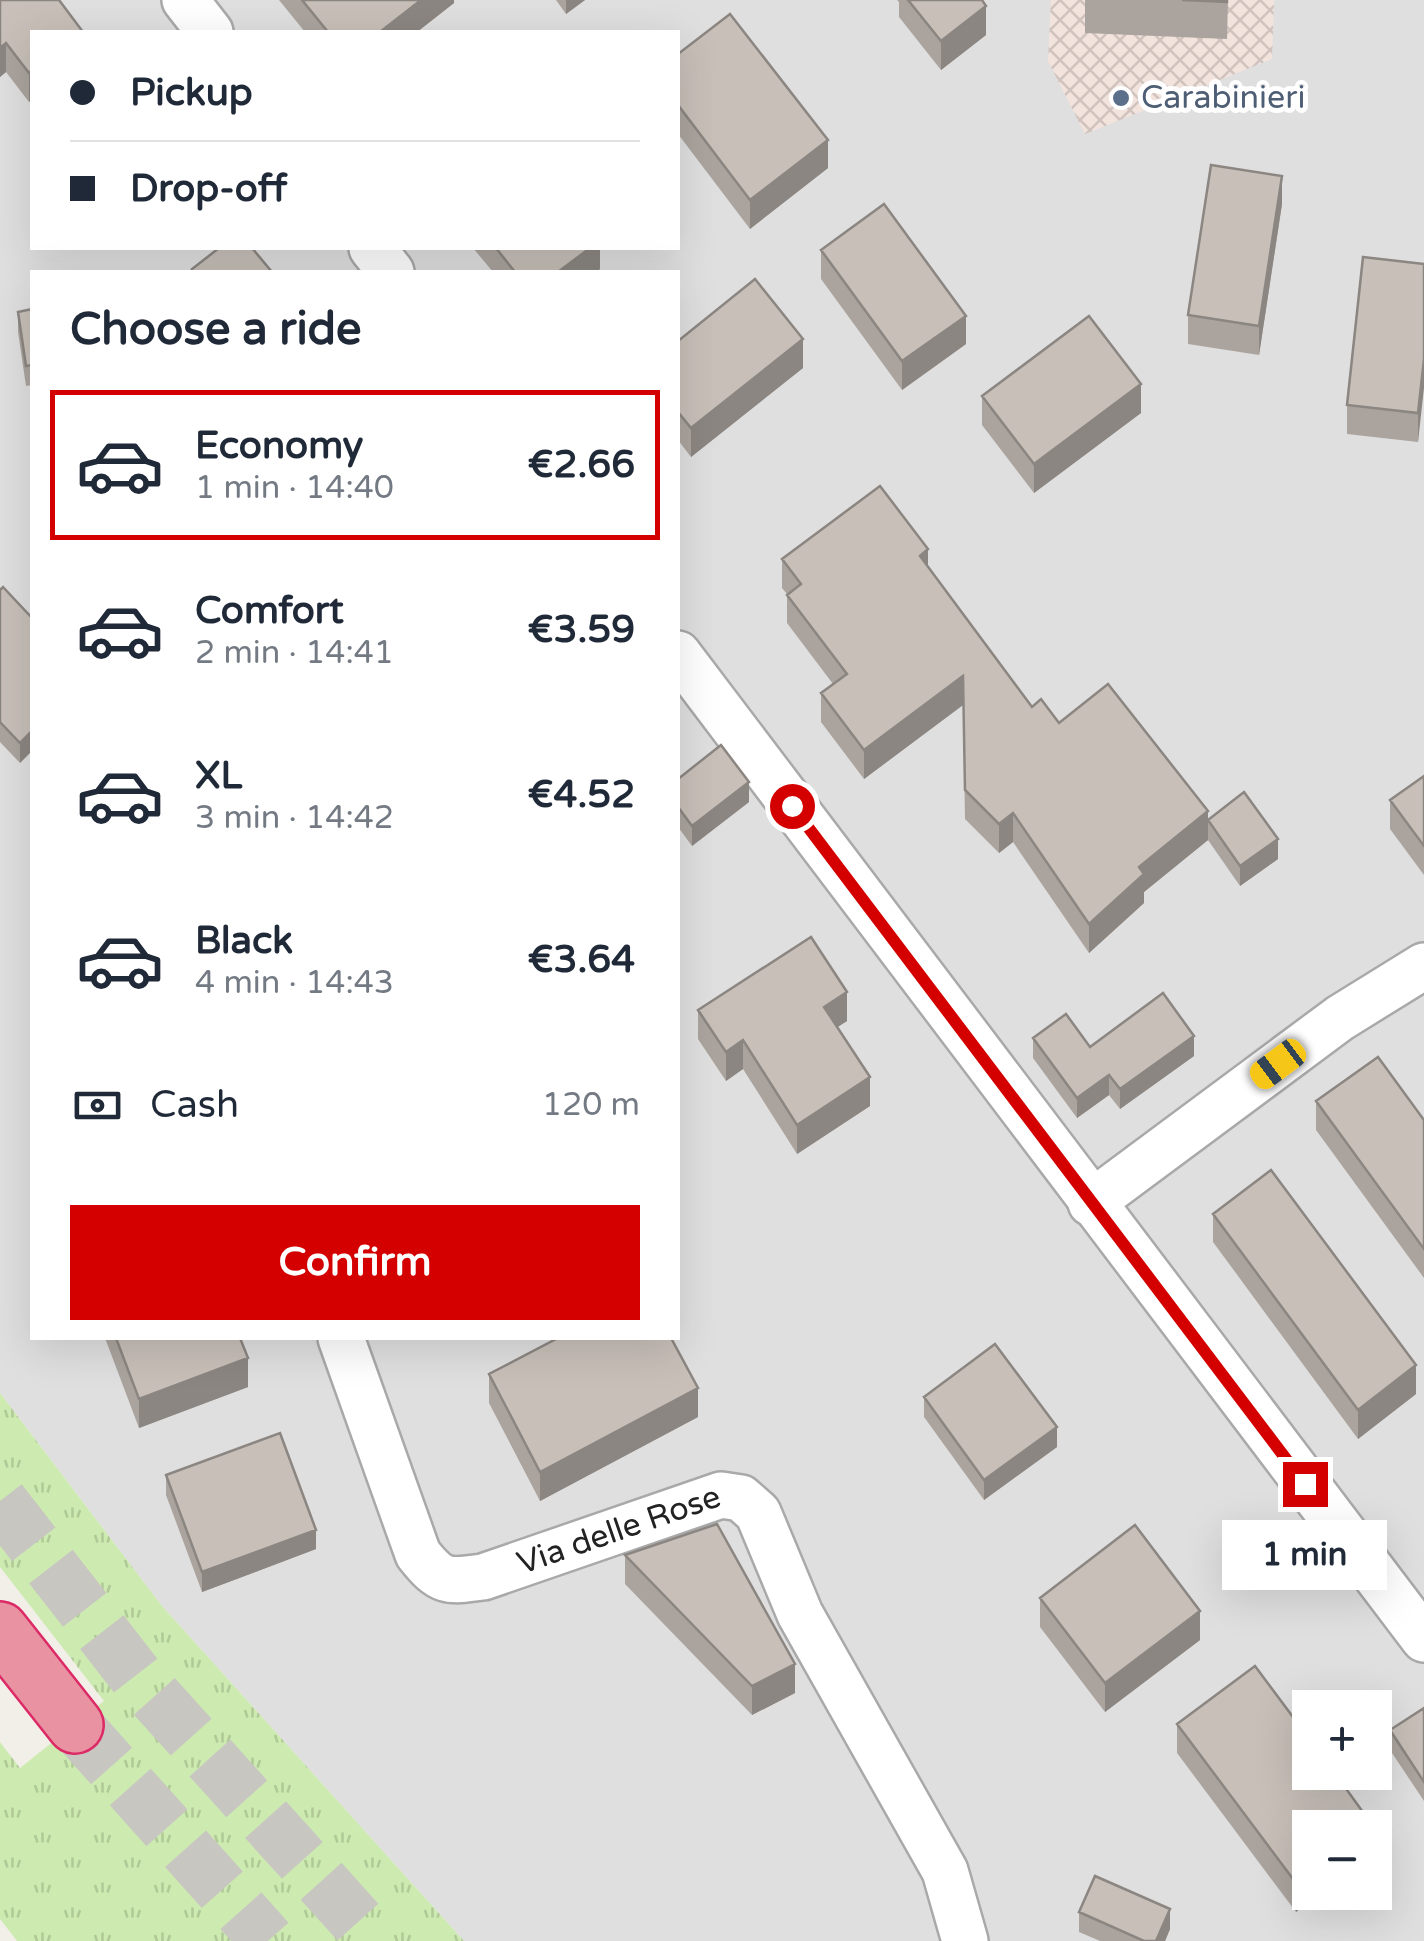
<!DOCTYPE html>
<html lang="en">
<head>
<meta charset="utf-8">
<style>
	:root { --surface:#fff; --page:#f2f2f3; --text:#1f2937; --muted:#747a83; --line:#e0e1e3; --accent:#d40000 }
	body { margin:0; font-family:"Varela Round",sans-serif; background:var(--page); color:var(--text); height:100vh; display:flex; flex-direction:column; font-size:38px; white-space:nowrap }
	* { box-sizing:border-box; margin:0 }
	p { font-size:32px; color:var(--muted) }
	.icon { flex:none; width:55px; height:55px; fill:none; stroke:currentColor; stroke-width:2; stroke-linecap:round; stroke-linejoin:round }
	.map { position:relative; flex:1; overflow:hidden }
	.drawer { position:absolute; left:30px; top:270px; width:650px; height:1070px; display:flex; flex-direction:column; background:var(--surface); border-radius:0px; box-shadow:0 10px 40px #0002 }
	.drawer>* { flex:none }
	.guide { position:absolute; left:30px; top:30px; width:650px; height:220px; border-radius:0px; box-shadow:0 10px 40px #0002; display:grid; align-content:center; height:220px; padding:0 40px; background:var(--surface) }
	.buttons { position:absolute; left:1292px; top:1690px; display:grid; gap:20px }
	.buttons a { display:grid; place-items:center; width:100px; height:100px; border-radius:0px; background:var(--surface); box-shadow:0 10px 40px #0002; font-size:50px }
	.end { position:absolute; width:45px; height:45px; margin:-22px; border:12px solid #d40000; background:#fff; box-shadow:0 0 0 5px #fff }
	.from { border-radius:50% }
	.bubble { position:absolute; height:70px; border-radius:0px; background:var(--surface); box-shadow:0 10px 40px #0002; font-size:32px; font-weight:700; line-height:70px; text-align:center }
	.car { position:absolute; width:30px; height:60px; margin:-30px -15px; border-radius:12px; box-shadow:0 0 8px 2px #0007; background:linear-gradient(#f5c518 24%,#345 0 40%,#f5c518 0 76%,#345 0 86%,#f5c518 0) }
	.guide b { display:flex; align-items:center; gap:35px; height:95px; font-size:38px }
	.guide b+b { border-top:2px solid var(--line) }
	.guide i { width:25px; height:25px; background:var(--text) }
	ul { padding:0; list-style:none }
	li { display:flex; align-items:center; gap:30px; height:150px; margin:0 20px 15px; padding:0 20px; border:5px solid transparent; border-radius:0px }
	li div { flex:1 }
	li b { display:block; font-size:38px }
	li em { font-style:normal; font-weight:700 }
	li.on { border-color:var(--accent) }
	li>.icon { width:90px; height:90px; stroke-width:1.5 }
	h2 { padding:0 40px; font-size:45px; line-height:120px }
	.pay { display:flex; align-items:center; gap:25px; height:110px; padding:0 40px; font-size:38px }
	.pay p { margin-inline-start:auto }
	.cta { display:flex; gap:20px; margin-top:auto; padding:20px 40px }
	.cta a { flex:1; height:115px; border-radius:0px; background:var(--accent); color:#fff; font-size:40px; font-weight:700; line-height:115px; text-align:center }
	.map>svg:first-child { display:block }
	.residential { fill:#e0dfdf; fill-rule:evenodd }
	.military { fill:url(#military-cross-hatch) }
	.grass { fill:url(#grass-tufts) }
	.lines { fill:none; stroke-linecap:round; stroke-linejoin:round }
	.highway-tunnel { stroke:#c8c6c1; stroke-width:55; stroke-dasharray:55 28; stroke-linecap:butt }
	.street-casing { stroke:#a9a9a9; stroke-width:50 }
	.highway-casing { stroke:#dc2a67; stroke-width:60 }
	.street { stroke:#fff; stroke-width:45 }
	.highway { stroke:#e892a2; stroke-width:55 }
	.wall { fill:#aba49e }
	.shaded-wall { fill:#8b8681 }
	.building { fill:#c7bfb8; stroke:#8b8681; stroke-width:2.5 }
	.route { stroke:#d40000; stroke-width:12 }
	.service-dot { fill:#5c6f8a; stroke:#fff; stroke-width:4 }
	.labels { text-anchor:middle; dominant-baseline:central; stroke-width:10; stroke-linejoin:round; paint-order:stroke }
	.service-label { font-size:32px; fill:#4e5e75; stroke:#fff; text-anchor:start }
	.street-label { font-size:32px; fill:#222; stroke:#fff }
</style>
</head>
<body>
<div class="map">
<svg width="1424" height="1941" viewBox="0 0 1424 1941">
	<defs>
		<pattern id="military-cross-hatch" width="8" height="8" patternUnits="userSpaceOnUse" patternTransform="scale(2.5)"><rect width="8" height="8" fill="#f3e3dd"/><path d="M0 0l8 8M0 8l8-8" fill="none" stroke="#d0c2bd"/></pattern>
		<pattern id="grass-tufts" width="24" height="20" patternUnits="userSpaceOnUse" patternTransform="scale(2.5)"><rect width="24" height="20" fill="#cdebb0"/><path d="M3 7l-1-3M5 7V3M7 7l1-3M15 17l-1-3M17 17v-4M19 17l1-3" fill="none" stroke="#b0c997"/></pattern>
	</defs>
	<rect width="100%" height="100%" fill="#f2efe9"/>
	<path class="residential" d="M0 0H1424V1941H464L162 1606 0 1393ZM32 32H678V248H32ZM32 272H678V1338H32ZM1310 1708H1375V1772H1310ZM1310 1828H1375V1892H1310Z"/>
	<path class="military" d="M1051 0H1274L1272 59 1085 134 1048 61Z"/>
	<path class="grass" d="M0 1393 162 1606 464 1941H17L0 1919V1742L20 1768 104 1701 0 1567Z"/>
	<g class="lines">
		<path class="highway-tunnel" d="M0 1501 136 1676 375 1941
			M75 1725 268 1941"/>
		<defs>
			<g id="street">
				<path d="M185 0 210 32"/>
				<path d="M372 248 391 272"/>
				<path d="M678 654 1424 1639"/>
				<path d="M1091 1203 1340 1018 1424 966"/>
				<path id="s1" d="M341 1338 418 1554C441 1583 447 1582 483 1577L721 1495 741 1498 758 1513 800 1614 945 1871 965 1941"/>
			</g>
			<path id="highway" d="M0 1630 75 1725"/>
		</defs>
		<use href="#street" class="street-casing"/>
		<use href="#highway" class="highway-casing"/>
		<use href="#street" class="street"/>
		<use href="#highway" class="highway"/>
	</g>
	<path class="wall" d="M0 0 32 32V99L29 102 6 72 0 77Z
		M279 0H454V3L417 32H305Z
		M556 0H585L566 14Z
		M897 0H982L986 35 941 70 899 17V2Z
		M1085 0H1228L1227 39 1085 33Z
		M678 54 828 168 750 229 678 134Z
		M1282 204 1259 355 1188 344V315Z
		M473 248H600V269L596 272H493Z
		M821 250 966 344 902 390 821 279Z
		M1424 264 1418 442 1347 434V405Z
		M32 309V385L26 386 18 332V312Z
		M678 341 803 368 691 457 678 440Z
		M982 396 1141 413 1034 493 982 425Z
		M782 559 928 567 1032 707 1208 820 1278 859 1240 886 1208 840 1144 892V903L1089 953 1013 842 999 853 965 819 963 705 864 779 821 722V693L833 684 787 623V594L782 588Z
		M0 590 32 618 20 763 0 742Z
		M1424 776V875L1390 829V800Z
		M678 779 749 802 692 846 678 827Z
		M698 1010 847 1021 837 1027 870 1106 797 1154 743 1069 726 1081 698 1039Z
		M1033 1038 1090 1047 1194 1056 1120 1109 1109 1095 1077 1118 1033 1058Z
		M1316 1101 1424 1120V1278L1316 1130Z
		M1213 1214 1416 1394 1358 1439 1213 1242Z
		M105 1338H240L248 1387 139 1428Z
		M489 1374 698 1417 540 1501 489 1403Z
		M924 1397 1057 1447 984 1500 924 1417Z
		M166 1475 316 1549 202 1592 166 1495Z
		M625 1555 795 1693 752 1715 625 1584Z
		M1040 1598 1200 1640 1105 1712 1040 1627Z
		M1424 1708V1801L1390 1750V1730Z
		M1177 1724 1373 1828 1296 1912 1177 1753Z
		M1079 1912 1170 1929 1165 1941H1100L1079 1932Z"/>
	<path class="shaded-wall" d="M421 0H454V3L417 32H380Z
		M566 0H585L566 14Z
		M986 6V35L941 70V41Z
		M6 43V72L0 77V48Z
		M32 70V99L29 102V73Z
		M828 140V168L750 229V200Z
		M1282 176V204L1259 355V326Z
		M590 248H600V269L596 272H558Z
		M966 316V344L902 390V361Z
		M803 339V368L691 457V428Z
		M1424 359V388L1418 442V413Z
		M1141 384V413L1034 493V464Z
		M928 549V578L920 556Z
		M963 676V705L864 779V750Z
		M32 731V751L20 763V743Z
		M679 756V776L678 777V757Z
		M749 782V802L692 846V826Z
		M1208 811V840L1144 892V903L1089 953V924L1139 867Z
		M1013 813V842L999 853V824Z
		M1278 839V859L1240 886V866Z
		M847 992V1021L824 1036V1007Z
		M1194 1036V1056L1120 1109V1089Z
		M743 1040V1069L726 1081V1052Z
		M1109 1075V1095L1077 1118V1098Z
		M870 1077V1106L797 1154V1125Z
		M248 1358V1387L139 1428V1399Z
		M1416 1365V1394L1358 1439V1410Z
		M698 1388V1417L540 1501V1472Z
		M1057 1427V1447L984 1500V1480Z
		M316 1530V1549L202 1592V1572Z
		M1200 1611V1640L1105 1712V1683Z
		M795 1664V1693L752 1715V1686Z
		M1310 1873V1892H1322L1296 1912V1883Z
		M1170 1909V1929L1165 1941H1156Z"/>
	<path class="building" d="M0 0H59L83 32H32V70L29 73 6 43 0 48Z
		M302 0H421L380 32H328Z
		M908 0H982L986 6 941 41Z
		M1182 0H1227V2Z
		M730 14 828 140 750 200 678 105V54Z
		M1211 165 1282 176 1259 326 1188 315Z
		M884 204 966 316 902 361 821 250Z
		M219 248H252L272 272H195L192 269Z
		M496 248H590L558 272H515Z
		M1363 257 1424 264V359L1418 413 1347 405Z
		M755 279 803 339 691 428 678 412V341Z
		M32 309V365L26 366 18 312Z
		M1089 316 1141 384 1034 464 982 396Z
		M880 486 928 549 920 556 1032 707 1041 699 1059 723 1108 684 1208 811 1139 867 1144 874 1089 924 1013 813 999 824 965 790 963 676 864 750 821 693 847 674 787 595 801 584 782 559Z
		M3 587 32 618V731L20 743 0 722V590Z
		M721 745 749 782 692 826 678 807V779Z
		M1424 776V846L1390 800Z
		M1244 792 1278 839 1240 866 1208 820Z
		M811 937 847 992 824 1007 870 1077 797 1125 743 1040 726 1052 698 1010Z
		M1163 993 1194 1036 1120 1089 1109 1075 1077 1098 1033 1038 1066 1014 1090 1047Z
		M1378 1057 1424 1120V1249L1316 1101Z
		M1271 1170 1416 1365 1358 1410 1213 1214Z
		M116 1338H240L248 1358 139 1399Z
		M558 1338H671L698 1388 540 1472 489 1374Z
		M995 1344 1057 1427 984 1480 924 1397Z
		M280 1433 316 1530 202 1572 166 1475Z
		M717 1524 795 1664 752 1686 625 1555Z
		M1135 1525 1200 1611 1105 1683 1040 1598Z
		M1255 1666 1310 1740V1772H1334L1373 1826 1371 1828H1310V1873L1296 1883 1177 1724Z
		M1424 1708V1782L1390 1730Z
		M1095 1876 1170 1909 1156 1941H1144L1079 1912Z"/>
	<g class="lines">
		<path class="route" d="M792 806 1305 1484"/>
	</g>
	<circle class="service-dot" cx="1121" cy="98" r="10"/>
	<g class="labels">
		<g class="service-label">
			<text x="1141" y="98">Carabinieri</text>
		</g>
		<g class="street-label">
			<text stroke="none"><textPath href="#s1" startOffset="448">Via delle Rose</textPath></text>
		</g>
	</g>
</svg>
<div class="buttons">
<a>+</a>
<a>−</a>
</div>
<i class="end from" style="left:792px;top:806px"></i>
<i class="end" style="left:1305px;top:1484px"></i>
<div class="bubble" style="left:1222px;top:1520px;width:165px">1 min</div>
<i class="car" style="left:1278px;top:1064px;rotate:233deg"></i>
<div class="guide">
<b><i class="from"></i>Pickup</b>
<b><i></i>Drop-off</b>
</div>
<section class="drawer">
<h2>Choose a ride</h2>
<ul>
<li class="on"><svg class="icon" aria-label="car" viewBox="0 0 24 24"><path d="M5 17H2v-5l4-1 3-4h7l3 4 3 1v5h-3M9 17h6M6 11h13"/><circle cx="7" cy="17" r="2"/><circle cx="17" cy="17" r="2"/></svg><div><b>Economy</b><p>1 min · 14:40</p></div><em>€2.66</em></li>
<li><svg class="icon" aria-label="car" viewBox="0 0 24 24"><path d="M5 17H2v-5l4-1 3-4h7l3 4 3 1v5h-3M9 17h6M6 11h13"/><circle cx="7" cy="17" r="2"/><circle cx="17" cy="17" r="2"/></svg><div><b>Comfort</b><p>2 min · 14:41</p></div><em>€3.59</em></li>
<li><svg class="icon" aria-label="car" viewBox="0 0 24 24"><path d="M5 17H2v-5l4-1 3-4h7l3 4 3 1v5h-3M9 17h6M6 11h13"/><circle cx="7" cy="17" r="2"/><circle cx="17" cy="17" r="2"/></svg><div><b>XL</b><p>3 min · 14:42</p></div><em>€4.52</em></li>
<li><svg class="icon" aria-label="car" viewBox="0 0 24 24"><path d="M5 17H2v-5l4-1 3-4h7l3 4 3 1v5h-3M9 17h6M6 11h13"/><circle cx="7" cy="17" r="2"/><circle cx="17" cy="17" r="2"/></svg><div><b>Black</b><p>4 min · 14:43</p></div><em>€3.64</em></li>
</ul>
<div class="pay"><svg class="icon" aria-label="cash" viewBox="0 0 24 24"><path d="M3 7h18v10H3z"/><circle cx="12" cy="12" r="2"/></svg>Cash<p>120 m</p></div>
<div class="cta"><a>Confirm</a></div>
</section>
</div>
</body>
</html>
